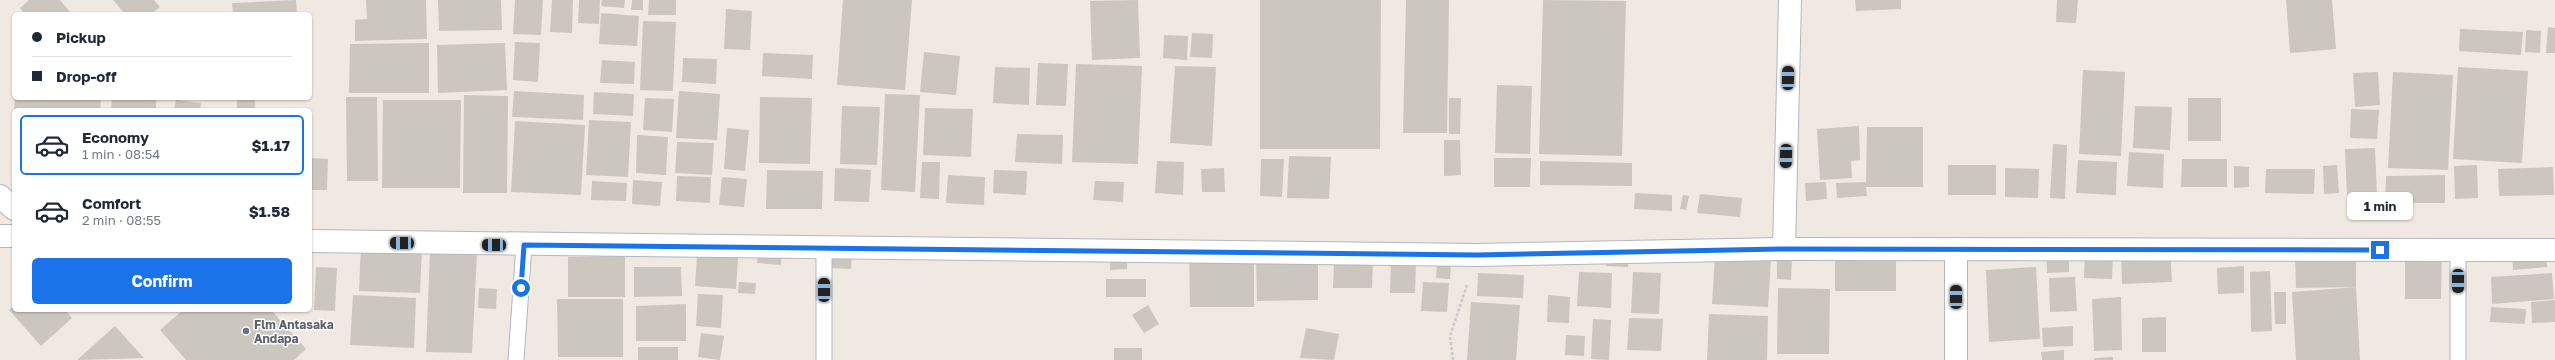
<!DOCTYPE html>
<html lang="en">
<head>
<meta charset="utf-8">
<style>
	:root { --surface:#fff; --page:#f6f6f7; --text:#1f2937; --muted:#747a83; --line:#e0e1e3; --accent:#1a73e8 }
	body { margin:0; font-family:"Golos Text",sans-serif; background:var(--page); color:var(--text); height:100vh; display:flex; flex-direction:column; font-size:15px; white-space:nowrap }
	* { box-sizing:border-box; margin:0 }
	p { font-size:13px; color:var(--muted) }
	.icon { flex:none; width:22px; height:22px; fill:none; stroke:currentColor; stroke-width:2; stroke-linecap:round; stroke-linejoin:round }
	.map { position:relative; flex:1; overflow:hidden }
	.drawer { position:absolute; left:12px; top:108px; width:300px; height:204px; display:flex; flex-direction:column; background:var(--surface); border-radius:6px; box-shadow:0 1px 3px #0004 }
	.drawer>* { flex:none }
	.banner { position:absolute; left:12px; top:12px; width:300px; height:88px; border-radius:6px; box-shadow:0 1px 3px #0004; display:grid; align-content:center; height:88px; padding:0 20px; background:var(--surface) }
	.end { position:absolute; width:18px; height:18px; margin:-9px; border:5px solid #1a73e8; background:#fff; box-shadow:0 0 0 2px #fff }
	.from { border-radius:50% }
	.bubble { position:absolute; height:28px; border-radius:6px; background:var(--surface); box-shadow:0 1px 3px #0004; font-size:13px; font-weight:700; line-height:28px; text-align:center }
	.car { position:absolute; width:12px; height:24px; margin:-12px -6px; border-radius:5px; box-shadow:0 0 3px 1px #0007; background:linear-gradient(#222 24%,#8ab4d8 0 40%,#222 0 76%,#8ab4d8 0 86%,#222 0) }
	.banner b { display:flex; align-items:center; gap:14px; height:38px; font-size:15px }
	.banner b+b { border-top:1px solid var(--line) }
	.banner i { width:10px; height:10px; background:var(--text) }
	ul { padding:7px 0 0; list-style:none }
	li { display:flex; align-items:center; gap:12px; height:60px; margin:0 8px 6px; padding:0 12px; border:2px solid transparent; border-radius:6px }
	li div { flex:1 }
	li b { display:block; font-size:15px }
	li em { font-style:normal; font-weight:700 }
	li.selected { border-color:var(--accent) }
	li>.icon { width:36px; height:36px; stroke-width:1.5 }
	.cta { display:flex; gap:8px; margin-top:auto; padding:8px 20px }
	.cta a { flex:1; height:46px; border-radius:6px; background:var(--accent); color:#fff; font-size:16px; font-weight:700; line-height:46px; text-align:center }
	.map>svg:first-child { display:block }
	.building { fill:#cbc7bf }
	.lines { fill:none; stroke-linecap:round; stroke-linejoin:round }
	.lane-casing { stroke:#b4b7c1; stroke-width:17 }
	.street-casing { stroke:#b4b7c1; stroke-width:24 }
	.secondary-casing { stroke:#b4b7c1; stroke-width:24 }
	.path { stroke:#c9c9c9; stroke-width:2.5; stroke-dasharray:3 2; stroke-linecap:butt }
	.lane { stroke:#fff; stroke-width:15 }
	.street { stroke:#fff; stroke-width:22 }
	.secondary { stroke:#fff; stroke-width:22 }
	.route { stroke:#1a73e8; stroke-width:5 }
	.worship-dot { fill:#6b7280; stroke:#fff; stroke-width:1.5 }
	.labels { text-anchor:middle; dominant-baseline:central; stroke-width:3; stroke-linejoin:round; paint-order:stroke }
	.worship-label { font-size:12px; font-weight:bold; fill:#5b616d; stroke:#fff; text-anchor:start }
</style>
</head>
<body>
<div class="map">
<svg width="2555" height="360" viewBox="0 0 2555 360">
	<rect width="100%" height="100%" fill="#efe9e1"/>
	<path class="building" d="M29 0H60L71 13 25 14 20 8Z
		M113 0H154L160 7 151 14H125Z
		M296 0 297 14H233L232 3Z
		M366 0H426L427 39 355 41V20L367 19Z
		M438 0H501L502 30 439 31Z
		M515 0H543L541 35 513 34Z
		M552 0H573L572 33 550 32Z
		M579 0H600L599 24 578 23Z
		M602 0H625L624 8 601 6Z
		M632 0H643V10H631Z
		M649 0H676V15H648Z
		M843 0H912L905 90 837 85Z
		M1138 0 1140 58 1092 60 1090 1Z
		M1260 0H1381L1380 149H1260Z
		M1406 0H1449L1447 133H1403Z
		M1543 0 1626 1 1622 156 1539 154Z
		M1855 0H1901V9L1856 11Z
		M2057 0H2078L2076 23 2056 22Z
		M2286 0H2332L2336 49 2290 53Z
		M726 9 752 11 750 50 724 49Z
		M601 13 639 16 637 46 599 44Z
		M643 21 676 22 673 91 640 90Z
		M2548 27 2555 28V53H2546Z
		M2460 29 2523 32 2521 55 2459 51Z
		M2526 30 2541 31 2540 53 2525 52Z
		M1192 33 1213 34 1212 58 1190 57Z
		M1164 35 1188 36 1187 60 1163 58Z
		M515 42 540 43 538 82 513 80Z
		M429 43V93H349L350 44Z
		M505 43 507 90 438 93 437 45Z
		M924 52 960 56 956 95 920 92Z
		M763 53 813 55 812 79 762 76Z
		M683 58 717 59 716 84 682 82Z
		M602 60 635 62 634 84 600 83Z
		M1038 63 1068 64 1066 106 1036 105Z
		M1076 64 1142 66 1138 164 1072 162Z
		M1175 66 1216 67 1212 146 1170 143Z
		M995 67 1030 68 1029 105 993 103Z
		M2458 67 2528 71 2522 163 2453 159Z
		M2083 70 2125 72 2121 156 2079 154Z
		M2378 72 2380 105 2355 107 2353 73Z
		M2393 72 2453 75 2448 170 2388 168Z
		M1497 85 1532 86 1530 154 1495 153Z
		M514 91 584 95 583 120 512 117Z
		M679 91 720 94 717 140 676 138Z
		M594 92 634 94 633 116 593 114Z
		M885 94 920 95 915 192 881 190Z
		M464 95 508 96 507 193H463Z
		M346 97H377L378 181H347Z
		M760 97 812 98 810 164 759 163Z
		M15 98H101L100 110H14Z
		M112 98H156V110H111Z
		M237 98H255V110H237Z
		M645 98 674 99 672 132 643 130Z
		M1449 98H1461L1460 134H1449Z
		M2188 98H2221V141H2188Z
		M176 100 201 103 200 110H174Z
		M383 100H461L460 188H382Z
		M842 106 880 107 877 165 840 164Z
		M2135 106 2172 107 2170 150 2133 148Z
		M925 108 973 109 971 157 923 155Z
		M2351 109 2379 110 2377 139 2350 138Z
		M589 120 631 122 628 177 586 175Z
		M515 121 585 125 581 195 511 192Z
		M1859 126 1860 160 1851 161 1852 178 1820 180 1817 129Z
		M1867 127H1923V187H1866L1867 196 1837 198 1836 183 1866 182Z
		M727 128 749 130 745 171 724 169Z
		M1017 134 1063 135 1062 164 1015 162Z
		M637 135 668 137 666 175 636 173Z
		M1444 140H1460L1461 175 1444 176Z
		M677 142 714 143 712 175 675 173Z
		M2053 144 2067 145 2065 199 2050 198Z
		M2375 148 2377 196 2347 198 2345 149Z
		M2129 152 2164 154 2163 188 2127 186Z
		M1289 156 1331 157 1329 199 1287 198Z
		M310 158 328 159 327 190H310Z
		M1494 158H1531L1530 187H1494Z
		M1261 159H1284L1282 197 1260 196Z
		M2182 159H2227V187H2181Z
		M2078 160 2117 162 2116 195 2076 193Z
		M1157 161 1184 162 1183 195 1155 193Z
		M1540 161 1632 163V186L1540 185Z
		M922 162H940L939 199 920 198Z
		M1948 165H1996V195H1948Z
		M2337 165 2339 193 2324 194 2323 166Z
		M2477 165 2478 198 2455 199 2454 166Z
		M2234 166 2249 167V187L2234 188Z
		M2553 167 2554 195 2499 196 2498 169Z
		M835 168 871 170 869 202 834 201Z
		M1224 168 1225 192H1202L1201 169Z
		M2005 168 2039 169 2038 198 2005 197Z
		M2266 169H2315L2314 194 2265 193Z
		M767 170 823 171 822 209H766Z
		M994 170 1027 171 1026 195 993 193Z
		M948 175 985 177 984 205 946 203Z
		M2445 175V203H2385L2386 176Z
		M677 176 711 177 710 203 676 201Z
		M722 177 747 179 744 207 719 205Z
		M633 180 662 182 660 206 632 204Z
		M592 181 627 183 626 201 591 200Z
		M1095 181 1124 182 1123 202 1093 200Z
		M1826 182 1827 199 1806 201 1805 183Z
		M1635 193 1672 195V211L1634 209Z
		M1700 194 1742 198 1740 217 1697 213Z
		M1683 195 1689 196 1686 210 1680 209Z
		M2069 241V272L2047 273 2046 242Z
		M759 243 782 245 781 265 757 263Z
		M1606 244 1629 246 1628 267 1606 266Z
		M361 245 422 248 420 293 359 291Z
		M831 247 852 249 851 269 829 268Z
		M2170 247 2172 282 2122 284 2121 248Z
		M1110 248H1127V269L1110 270Z
		M1438 248 1452 249 1450 279 1436 278Z
		M1189 249H1254V307H1190Z
		M2405 249H2442L2441 299H2405Z
		M1835 250H1896V291H1835Z
		M2546 250 2547 267 2513 270 2512 253Z
		M430 251 477 253 472 353 426 352Z
		M2085 251 2113 252 2112 279 2084 278Z
		M1715 255 1771 259 1768 307 1712 304Z
		M2356 255V287L2296 288 2295 257Z
		M625 256V297H568V257Z
		M697 256 738 258 736 289 695 286Z
		M1256 257H1318V300L1257 301Z
		M1777 258H1792L1791 280 1777 279Z
		M1334 262H1373L1372 288H1333Z
		M1391 262 1416 263 1415 293H1390Z
		M2244 266V293L2218 294 2217 268Z
		M316 267 337 268 335 311 314 310Z
		M634 267H681L682 296 634 297Z
		M2036 267 2040 339 1989 342 1986 270Z
		M2270 271 2272 331 2251 332 2250 272Z
		M1579 272 1612 273 1611 308 1577 306Z
		M1633 272 1661 273 1659 314 1631 313Z
		M1478 273 1524 275 1523 298 1477 296Z
		M2552 273 2554 299 2492 304 2491 277Z
		M2075 277 2077 311 2050 312 2049 278Z
		M1106 279H1146V297H1106Z
		M739 282 756 283 755 294 738 293Z
		M1423 282 1449 283 1447 312 1421 311Z
		M2356 287 2360 360H2296L2292 292Z
		M479 288 497 289 496 309 478 308Z
		M1778 288 1830 289 1829 354H1777Z
		M2274 292H2286V324H2275Z
		M698 294 723 295 721 328 696 326Z
		M353 295 416 298 414 348 350 345Z
		M1548 295 1570 297 1569 323 1547 322Z
		M2121 297 2122 350 2094 351 2092 299Z
		M557 299H623V357H558Z
		M2555 300V322L2532 323 2531 302Z
		M1471 302 1520 305 1516 360H1467Z
		M686 304V341H636V306Z
		M14 305V310H65L72 318 41 346 9 310Z
		M1148 305 1159 324 1144 333 1132 315Z
		M2491 307 2526 309 2525 324 2490 322Z
		M183 310H271L306 349 294 360H186L160 330Z
		M1709 314 1768 316 1767 360H1707Z
		M2166 317V352H2142V318Z
		M1629 318 1663 319 1661 351 1627 350Z
		M1593 319 1611 320 1609 360 1591 359Z
		M115 326 144 358 77 360Z
		M2073 326V346L2043 347 2042 328Z
		M1306 328 1339 334 1334 360 1300 358Z
		M701 333 724 336 720 360 698 357Z
		M1566 335 1585 336 1584 356 1565 355Z
		M638 347H678V360H638Z
		M1114 348H1142V360H1114Z
		M2064 350V360H2042L2041 352Z
		M2113 357V360H2094V358Z"/>
	<g class="lines">
		<defs>
			<path id="lane" d="M824 248V360
				M516 360 524 245
				M2458 360V250"/>
			<path id="street" d="M0 196 14 209
				M1784 249 1790 0
				M1956 249V360"/>
			<path id="secondary" d="M0 236H14
				M310 241 1477 255 1784 249 2555 250"/>
		</defs>
		<use href="#lane" class="lane-casing"/>
		<use href="#street" class="street-casing"/>
		<use href="#secondary" class="secondary-casing"/>
		<path class="path" d="M1453 360 1450 336 1467 285"/>
		<use href="#lane" class="lane"/>
		<use href="#street" class="street"/>
		<use href="#secondary" class="secondary"/>
	</g>
	<g class="lines">
		<path class="route" d="M521 288 524 245 1477 255 1784 249 2380 250"/>
	</g>
	<circle class="worship-dot" cx="246" cy="331" r="4"/>
	<g class="labels">
		<g class="worship-label">
			<text x="254" y="324">Flm Antasaka<tspan x="254" dy="14">Andapa</tspan></text>
		</g>
	</g>
</svg>
<i class="end from" style="left:521px;top:288px"></i>
<i class="end" style="left:2380px;top:250px"></i>
<div class="bubble" style="left:2347px;top:192px;width:66px">1 min</div>
<i class="car" style="left:1788px;top:78px;rotate:1deg"></i>
<i class="car" style="left:1786px;top:156px;rotate:181deg"></i>
<i class="car" style="left:402px;top:243px;rotate:271deg"></i>
<i class="car" style="left:494px;top:245px;rotate:271deg"></i>
<i class="car" style="left:2458px;top:281px;rotate:180deg"></i>
<i class="car" style="left:824px;top:290px;rotate:0deg"></i>
<i class="car" style="left:1956px;top:297px;rotate:0deg"></i>
<div class="banner">
<b><i class="from"></i>Pickup</b>
<b><i></i>Drop-off</b>
</div>
<section class="drawer">
<ul>
<li class="selected"><svg class="icon" aria-label="car" viewBox="0 0 24 24"><path d="M5 17H2v-5l4-1 3-4h7l3 4 3 1v5h-3M9 17h6M6 11h13"/><circle cx="7" cy="17" r="2"/><circle cx="17" cy="17" r="2"/></svg><div><b>Economy</b><p>1 min · 08:54</p></div><em>$1.17</em></li>
<li><svg class="icon" aria-label="car" viewBox="0 0 24 24"><path d="M5 17H2v-5l4-1 3-4h7l3 4 3 1v5h-3M9 17h6M6 11h13"/><circle cx="7" cy="17" r="2"/><circle cx="17" cy="17" r="2"/></svg><div><b>Comfort</b><p>2 min · 08:55</p></div><em>$1.58</em></li>
</ul>
<div class="cta"><a>Confirm</a></div>
</section>
</div>
</body>
</html>
